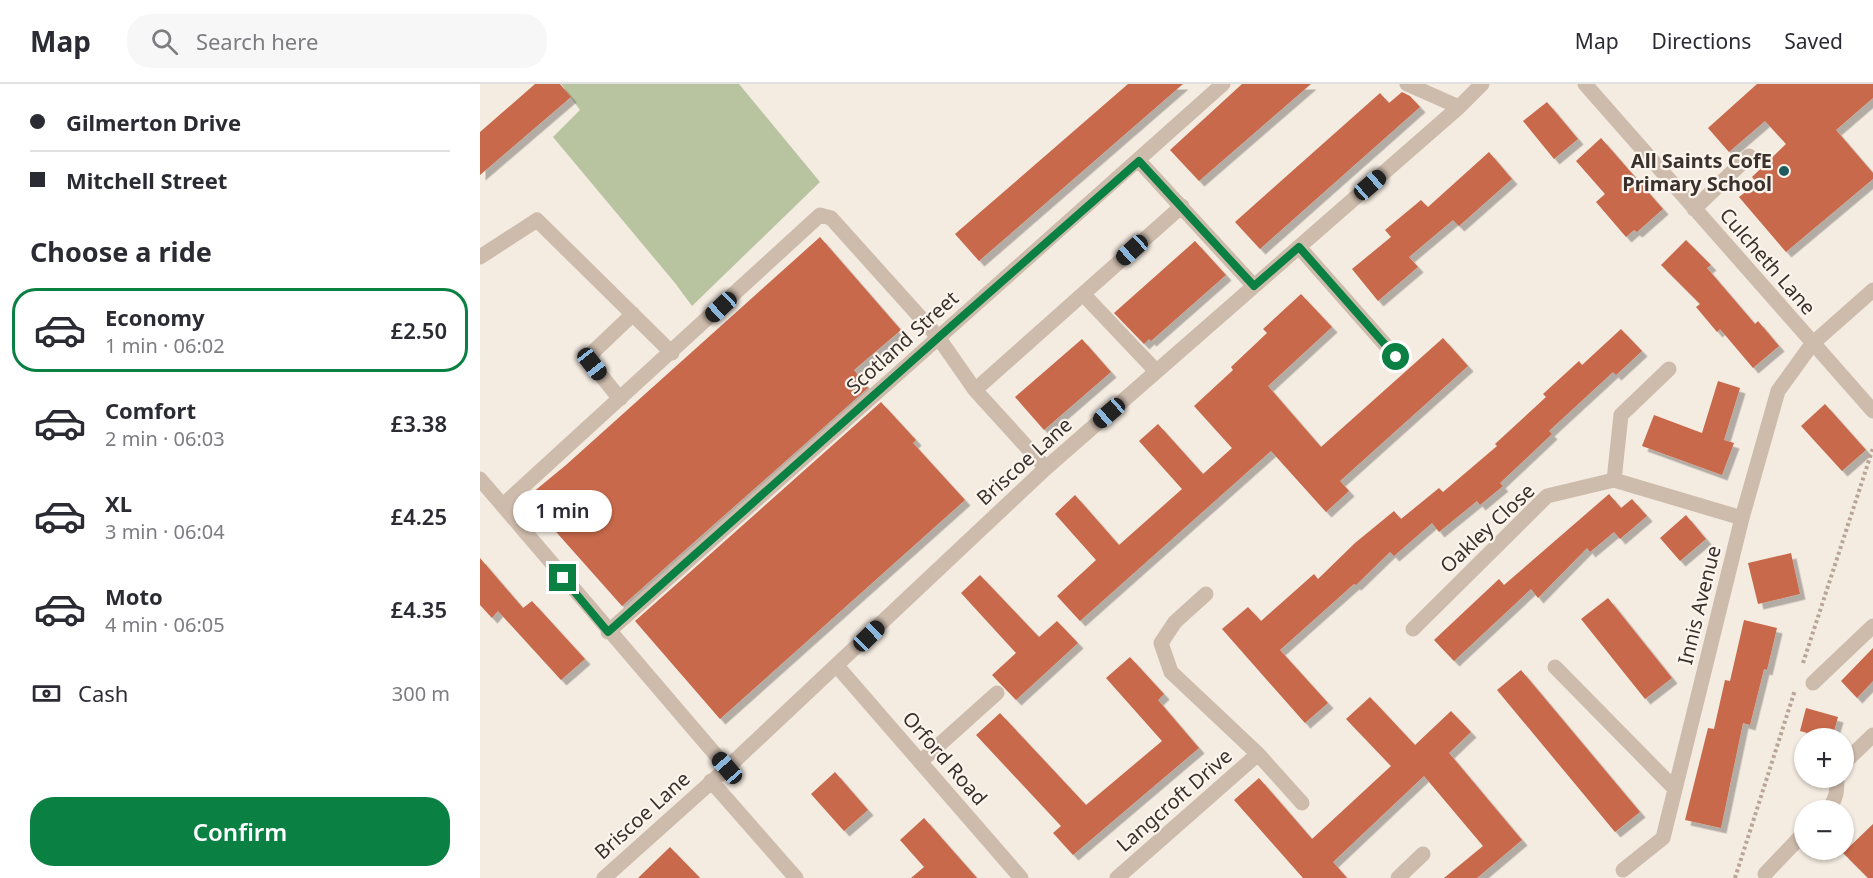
<!DOCTYPE html>
<html lang="en">
<head>
<meta charset="utf-8">
<style>
	:root { --surface:#fff; --page:#f7f7f7; --text:#2b2b33; --muted:#7c7c81; --line:#e1e1e2; --accent:#0b8043 }
	body { margin:0; font-family:"Noto Sans",sans-serif; background:var(--page); color:var(--text); height:100vh; display:flex; flex-direction:column; font-size:22px; white-space:nowrap }
	* { box-sizing:border-box; margin:0 }
	p { font-size:20px; color:var(--muted) }
	.icon { flex:none; width:33px; height:33px; fill:none; stroke:currentColor; stroke-width:2; stroke-linecap:round; stroke-linejoin:round }
	.map { position:relative; flex:1; overflow:hidden }
	.details { display:flex; flex-direction:column; background:var(--surface); width:480px }
	.details>* { flex:none }
	.top-card { display:grid; align-content:center; height:132px; padding:0 30px; background:var(--surface) }
	.fabs { position:absolute; left:1314px; top:644px; display:grid; gap:12px }
	.fabs a { display:grid; place-items:center; width:60px; height:60px; border-radius:50%; background:var(--surface); box-shadow:0 2px 4px #0004; font-size:30px }
	.end { position:absolute; width:27px; height:27px; margin:-14px; border:8px solid #0b8043; background:#fff; box-shadow:0 0 0 3px #fff }
	.from { border-radius:50% }
	.bubble { position:absolute; height:42px; border-radius:21px; background:var(--surface); box-shadow:0 2px 4px #0004; font-size:20px; font-weight:600; line-height:42px; text-align:center }
	.car { position:absolute; width:18px; height:36px; margin:-18px -9px; border-radius:8px; box-shadow:0 0 4px 2px #0007; background:linear-gradient(#222 24%,#8ab4d8 0 40%,#222 0 76%,#8ab4d8 0 86%,#222 0) }
	.top-card b { display:flex; align-items:center; gap:21px; height:57px; font-size:22px }
	.top-card b+b { border-top:2px solid var(--line) }
	.top-card i { width:15px; height:15px; background:var(--text) }
	ul { padding:0; list-style:none }
	li { display:flex; align-items:center; gap:18px; height:84px; margin:0 12px 9px; padding:0 18px; border:3px solid transparent; border-radius:24px }
	li div { flex:1 }
	li b { display:block; font-size:22px }
	li em { font-style:normal; font-weight:600 }
	li.selected { border-color:var(--accent) }
	li>.icon { width:54px; height:54px; stroke-width:1.5 }
	h2 { padding:0 30px; font-size:27px; line-height:72px }
	.pay { display:flex; align-items:center; gap:15px; height:66px; padding:0 30px; font-size:22px }
	.pay p { margin-inline-start:auto }
	.button { display:flex; gap:12px; margin-top:auto; padding:12px 30px }
	.button a { flex:1; height:69px; border-radius:24px; background:var(--accent); color:#fff; font-size:24px; font-weight:600; line-height:69px; text-align:center }
	header { display:flex; align-items:center; gap:36px; box-sizing:border-box; height:84px; padding:0 30px; background:var(--surface); border-bottom:2px solid var(--line) }
	header strong { font-size:28px }
	nav { display:flex; gap:33px; margin-inline-start:auto; font-size:21px }
	.search { width:420px; height:54px; background:var(--page); display:flex; align-items:center; gap:15px; box-sizing:border-box; padding:0 21px; border-radius:24px; color:var(--muted); font-size:22px }
	main { display:flex; flex:1; min-height:0 }
	.map>svg:first-child { display:block }
	.green { fill:#b8c4a0 }
	.building { fill:#c8694b; filter:url(#shadow) }
	.lines { fill:none; stroke-linecap:round; stroke-linejoin:round }
	.path { stroke:#b9a596; stroke-width:4; stroke-dasharray:3 3; stroke-linecap:butt }
	.minor { stroke:#cdbbac; stroke-width:15 }
	.route { stroke:#0b8043; stroke-width:8 }
	.poi-dot { fill:#1f5a5e; stroke:#fbf5ee; stroke-width:2 }
	.labels { text-anchor:middle; dominant-baseline:central; stroke-width:4.5; stroke-linejoin:round; paint-order:stroke }
	.poi-label { font-size:20px; font-weight:bold; fill:#3b302b; stroke:#fbf5ee; text-anchor:end }
	.street-label { font-size:20px; fill:#3b302b; stroke:#fbf5ee }
</style>
</head>
<body>
<header>
<strong>Map</strong>
<div class="search"><svg class="icon" aria-label="search" viewBox="0 0 24 24"><circle cx="10" cy="10" r="6"/><path d="M15 15l6 6"/></svg>Search here</div>
<nav><a>Map</a><a>Directions</a><a>Saved</a></nav>
</header>
<main>
<section class="details">
<div class="top-card">
<b><i class="from"></i>Gilmerton Drive</b>
<b><i></i>Mitchell Street</b>
</div>
<h2>Choose a ride</h2>
<ul>
<li class="selected"><svg class="icon" aria-label="car" viewBox="0 0 24 24"><path d="M5 17H2v-5l4-1 3-4h7l3 4 3 1v5h-3M9 17h6M6 11h13"/><circle cx="7" cy="17" r="2"/><circle cx="17" cy="17" r="2"/></svg><div><b>Economy</b><p>1 min · 06:02</p></div><em>£2.50</em></li>
<li><svg class="icon" aria-label="car" viewBox="0 0 24 24"><path d="M5 17H2v-5l4-1 3-4h7l3 4 3 1v5h-3M9 17h6M6 11h13"/><circle cx="7" cy="17" r="2"/><circle cx="17" cy="17" r="2"/></svg><div><b>Comfort</b><p>2 min · 06:03</p></div><em>£3.38</em></li>
<li><svg class="icon" aria-label="car" viewBox="0 0 24 24"><path d="M5 17H2v-5l4-1 3-4h7l3 4 3 1v5h-3M9 17h6M6 11h13"/><circle cx="7" cy="17" r="2"/><circle cx="17" cy="17" r="2"/></svg><div><b>XL</b><p>3 min · 06:04</p></div><em>£4.25</em></li>
<li><svg class="icon" aria-label="car" viewBox="0 0 24 24"><path d="M5 17H2v-5l4-1 3-4h7l3 4 3 1v5h-3M9 17h6M6 11h13"/><circle cx="7" cy="17" r="2"/><circle cx="17" cy="17" r="2"/></svg><div><b>Moto</b><p>4 min · 06:05</p></div><em>£4.35</em></li>
</ul>
<div class="pay"><svg class="icon" aria-label="cash" viewBox="0 0 24 24"><path d="M3 7h18v10H3z"/><circle cx="12" cy="12" r="2"/></svg>Cash<p>300 m</p></div>
<div class="button"><a>Confirm</a></div>
</section>
<div class="map">
<svg width="1393" height="794" viewBox="0 0 1393 794">
	<defs>
		<filter id="shadow"><feDropShadow dx="5.5" dy="5.5" stdDeviation="0" flood-color="#0004"/></filter>
	</defs>
	<rect width="100%" height="100%" fill="#f4ebe1"/>
	<path class="green" d="M81 0H259L340 98 212 222 195 199 73 53 100 26Z"/>
	<path class="building" d="M55 0H80L91 13 0 91V48Z
		M648 0H703L499 177 475 150Z
		M762 0H831L719 97 690 66Z
		M1277 0H1393V14L1356 46 1393 89V95L1306 168 1259 113 1277 99 1272 93 1306 60 1285 37 1249 68 1228 44Z
		M922 8 930 12 940 23 780 165 755 138 900 9 909 19Z
		M1067 18 1098 55 1074 75 1043 37Z
		M1121 54 1183 125 1157 148 1154 146 1146 153 1116 118 1125 110 1096 77Z
		M1009 68 1032 95 979 142 973 136 929 173 938 183 898 217 872 185 911 153 905 146 941 116 948 123Z
		M340 153 421 246 374 286 388 304 142 522 46 414 86 381Z
		M1206 156 1231 181 1227 184 1275 240 1278 237 1299 262 1273 284 1240 245 1237 248 1216 223 1220 220 1181 181Z
		M715 157 746 191 671 257 669 255 664 260 634 229Z
		M821 210 852 243 788 302 841 363 963 254 988 282 860 397 869 407 846 428 791 367 600 537 577 512 616 476 575 430 595 411 639 461 702 405 659 357 678 340 723 390 752 364 714 322 753 286 751 283 787 249 783 245Z
		M1141 245 1162 267 1136 291 1133 288 1069 347 1072 350 1020 399 1023 402 1000 421 997 417 959 448 952 439 914 472 910 468 876 501 874 500 800 566 848 619 825 639 742 545 768 523 781 537 834 490 838 495 875 459 914 427 921 435 959 404 963 408 1017 362 1015 360 1066 313 1063 310 1099 277 1102 281Z
		M602 255 631 288 564 346 535 313Z
		M1238 297 1260 304 1244 356 1254 359 1242 391 1162 362 1174 331 1222 349Z
		M401 318 436 356 433 359 485 416 240 635 155 537Z
		M1345 320 1386 366 1362 387 1321 342Z
		M1129 410 1141 424 1152 415 1167 432 1140 455 1134 448 1110 468 1107 464 1058 514 1051 505 974 577 954 556 1019 495 1024 501Z
		M1206 431 1226 455 1200 477 1180 454Z
		M1311 469 1320 510 1278 520 1268 479Z
		M0 474 43 524 52 517 105 575 81 596 18 527 12 534 0 521Z
		M500 491 559 553 577 537 598 559 536 616 512 591 536 569 481 509Z
		M1128 514 1192 594 1165 615 1101 535Z
		M1264 536 1297 544 1287 586 1284 585 1270 641 1263 639 1241 744 1205 736 1228 644 1234 645 1245 596 1250 597Z
		M1393 564V597L1377 614 1361 597Z
		M650 573 684 610 678 616 719 664 593 771 573 749 581 742 496 651 520 629 606 721 682 657 626 594Z
		M1041 586 1160 728 1135 748 1017 606Z
		M890 613 935 661 971 627 991 648 969 669 1042 756 997 794H964L1003 762 944 692 853 778 867 794H823L754 716 779 694 832 755 911 682 866 635Z
		M1326 624 1358 633 1352 654H1345L1320 647Z
		M355 688 388 726 364 747 331 710Z
		M444 734 497 794H431L444 783 420 756Z
		M1393 740V794H1388L1363 769Z
		M190 763 220 794H158Z"/>
	<g class="lines">
		<path class="path" d="M1323 579 1393 364
			M1255 794 1315 606"/>
		<path class="minor" d="M927 0 979 23
			M1105 0 1393 327
			M659 77 774 202
			M1214 125 1269 72
			M819 163 916 273
			M0 173 57 136 192 269
			M603 210 676 287
			M495 306 702 122
			M140 315 112 280V269L153 230
			M0 395 247 684
			M1134 396 1141 331 1189 285
			M23 421 340 131 351 134 458 253 495 306 566 384
			M933 545 1067 412 1134 396 1262 434
			M128 548 743 0
			M357 582 541 794
			M1075 583 1195 705
			M1333 599 1393 542
			M778 670 822 719
			M440 678 517 609
			M1364 679 1393 651
			M231 697 316 794
			M1347 726C1357 716 1357 706 1357 693
			M1143 786 1183 754 1262 434 1298 307 1332 260 1393 206
			M1285 790 1324 749
			M124 794 247 684 566 384 979 23 1002 0
			M637 794 778 670 691 588 681 559 695 538 726 510
			M918 794 943 770"/>
	</g>
	<g class="lines">
		<path class="route" d="M83 494 128 548 459 253 659 77 774 202 819 163 916 273"/>
	</g>
	<circle class="poi-dot" cx="1304" cy="87" r="6"/>
	<g class="labels">
		<g class="poi-label">
			<text x="1292" y="76">All Saints CofE<tspan x="1292" dy="23">Primary School</tspan></text>
		</g>
		<g class="street-label">
			<text transform="translate(1288 177) rotate(49)">Culcheth Lane</text>
			<text transform="translate(422 258) rotate(-42)">Scotland Street</text>
			<text transform="translate(544 377) rotate(-42)">Briscoe Lane</text>
			<text transform="translate(1007 444) rotate(-43)">Oakley Close</text>
			<text transform="translate(1219 521) rotate(-76)">Innis Avenue</text>
			<text transform="translate(465 674) rotate(49)">Orford Road</text>
			<text transform="translate(694 716) rotate(-41)">Langcroft Drive</text>
			<text transform="translate(162 731) rotate(-42)">Briscoe Lane</text>
		</g>
	</g>
</svg>
<div class="fabs">
<a>+</a>
<a>−</a>
</div>
<i class="end from" style="left:916px;top:273px"></i>
<i class="end" style="left:83px;top:494px"></i>
<div class="bubble" style="left:33px;top:406px;width:99px">1 min</div>
<i class="car" style="left:890px;top:101px;rotate:49deg"></i>
<i class="car" style="left:652px;top:166px;rotate:228deg"></i>
<i class="car" style="left:241px;top:223px;rotate:227deg"></i>
<i class="car" style="left:112px;top:280px;rotate:142deg"></i>
<i class="car" style="left:629px;top:329px;rotate:229deg"></i>
<i class="car" style="left:389px;top:552px;rotate:46deg"></i>
<i class="car" style="left:247px;top:684px;rotate:319deg"></i>
</div>
</main>
</body>
</html>
